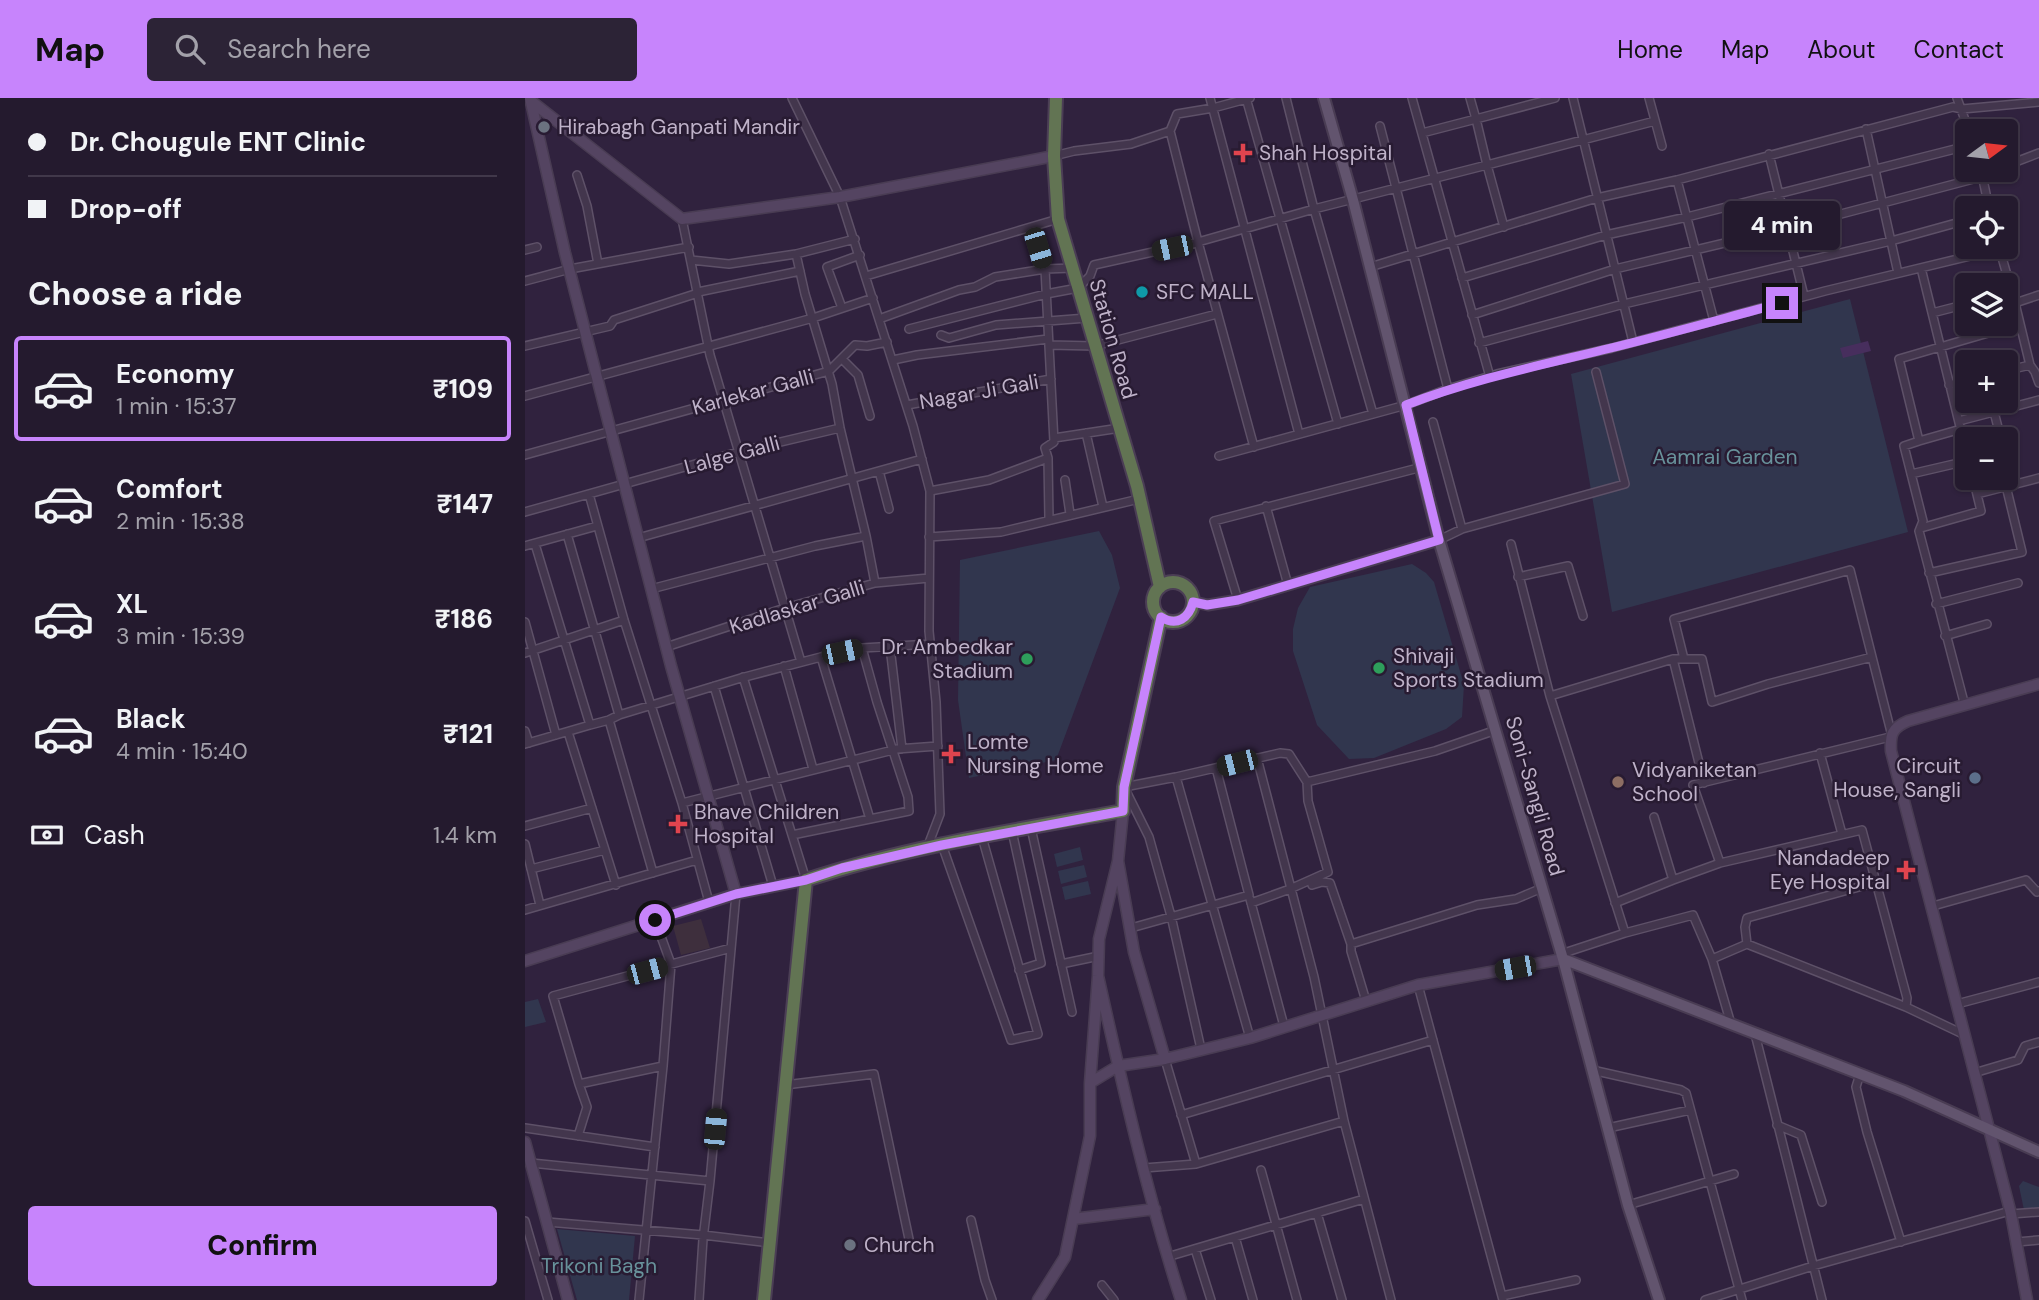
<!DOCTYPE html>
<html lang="en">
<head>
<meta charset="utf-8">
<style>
	:root { --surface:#241a2e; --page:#2c2336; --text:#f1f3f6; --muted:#a3a1aa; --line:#41384a; --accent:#c784fc }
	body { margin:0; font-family:"DM Sans",sans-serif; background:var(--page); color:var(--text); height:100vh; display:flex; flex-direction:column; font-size:26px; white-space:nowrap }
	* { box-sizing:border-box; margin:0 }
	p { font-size:23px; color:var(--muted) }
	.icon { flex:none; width:38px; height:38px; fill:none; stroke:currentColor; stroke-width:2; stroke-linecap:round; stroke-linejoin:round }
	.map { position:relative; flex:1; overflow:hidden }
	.sheet { display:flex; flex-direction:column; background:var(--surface); width:525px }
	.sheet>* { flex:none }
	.hud { display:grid; align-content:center; height:154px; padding:0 28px; background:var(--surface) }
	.needle { width:46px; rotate:75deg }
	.controls { position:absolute; left:1430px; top:21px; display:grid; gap:14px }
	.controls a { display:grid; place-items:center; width:63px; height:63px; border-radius:7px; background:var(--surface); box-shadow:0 2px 5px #0004,0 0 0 2px var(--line); font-size:35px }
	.end { position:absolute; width:32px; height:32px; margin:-16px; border:9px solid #c784fc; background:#111; box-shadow:0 0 0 4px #111 }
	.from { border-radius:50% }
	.bubble { position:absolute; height:49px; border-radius:7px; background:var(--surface); box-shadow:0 2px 5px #0004,0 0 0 2px var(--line); font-size:23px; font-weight:800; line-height:49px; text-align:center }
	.car { position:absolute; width:21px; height:42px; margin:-21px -10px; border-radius:9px; box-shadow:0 0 5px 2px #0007; background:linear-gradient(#222 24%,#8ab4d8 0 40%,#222 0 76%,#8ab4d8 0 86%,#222 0) }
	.hud b { display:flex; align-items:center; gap:24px; height:66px; font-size:26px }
	.hud b+b { border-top:2px solid var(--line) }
	.hud i { width:18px; height:18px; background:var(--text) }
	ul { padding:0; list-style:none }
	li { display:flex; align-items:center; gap:21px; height:105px; margin:0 14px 10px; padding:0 14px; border:4px solid transparent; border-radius:7px }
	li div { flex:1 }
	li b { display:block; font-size:26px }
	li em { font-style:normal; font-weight:800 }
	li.active { border-color:var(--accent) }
	li>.icon { width:63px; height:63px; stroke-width:1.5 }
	h2 { padding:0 28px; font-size:32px; line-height:84px }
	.pay { display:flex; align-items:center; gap:18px; height:77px; padding:0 28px; font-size:26px }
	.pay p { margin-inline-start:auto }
	.cta { display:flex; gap:14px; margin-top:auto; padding:14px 28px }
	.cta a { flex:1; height:80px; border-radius:7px; background:var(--accent); color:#111; font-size:28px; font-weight:800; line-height:80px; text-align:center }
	header { display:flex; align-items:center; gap:42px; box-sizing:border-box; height:98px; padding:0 35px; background:var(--accent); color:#111 }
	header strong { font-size:33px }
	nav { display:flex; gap:38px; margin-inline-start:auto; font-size:24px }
	.search { width:490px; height:63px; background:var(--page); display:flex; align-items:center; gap:18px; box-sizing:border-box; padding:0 24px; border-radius:7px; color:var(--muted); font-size:26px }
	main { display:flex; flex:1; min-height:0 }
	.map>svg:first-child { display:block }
	.medical { fill:#3e2f3d }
	.green { fill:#31364e }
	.water { fill:#472e5d }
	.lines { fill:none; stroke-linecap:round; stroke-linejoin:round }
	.street-casing { stroke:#5e5168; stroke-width:10 }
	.secondary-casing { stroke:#493c53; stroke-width:13 }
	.primary-casing { stroke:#493c53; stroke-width:14 }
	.highway-casing { stroke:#4b3e55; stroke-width:16 }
	.street { stroke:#43364d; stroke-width:7 }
	.secondary { stroke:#544461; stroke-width:10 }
	.primary { stroke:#62546e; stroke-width:10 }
	.highway { stroke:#627453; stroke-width:12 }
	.route { stroke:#c784fc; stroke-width:9 }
	.worship-dot { fill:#6b7280; stroke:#281b32; stroke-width:2.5 }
	.health-dot { fill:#e0444e; stroke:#281b32; stroke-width:2.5 }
	.culture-dot { fill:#0f9aa8; stroke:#281b32; stroke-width:2.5 }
	.leisure-dot { fill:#2e9e5b; stroke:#281b32; stroke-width:2.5 }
	.service-dot { fill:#5c6f8a; stroke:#281b32; stroke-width:2.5 }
	.education-dot { fill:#8d6e63; stroke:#281b32; stroke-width:2.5 }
	.labels { text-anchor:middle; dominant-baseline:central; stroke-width:5; stroke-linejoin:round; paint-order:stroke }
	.poi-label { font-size:21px; fill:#bfb2c9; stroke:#281b32; text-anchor:start }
	.street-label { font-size:21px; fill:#bfb2c9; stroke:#281b32 }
	.park-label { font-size:21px; fill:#68929b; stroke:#281b32 }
</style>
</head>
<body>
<header>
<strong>Map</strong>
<div class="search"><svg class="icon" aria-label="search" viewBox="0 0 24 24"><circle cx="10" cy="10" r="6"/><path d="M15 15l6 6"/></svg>Search here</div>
<nav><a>Home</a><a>Map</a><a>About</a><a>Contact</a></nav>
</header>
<main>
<section class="sheet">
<div class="hud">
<b><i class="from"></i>Dr. Chougule ENT Clinic</b>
<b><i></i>Drop-off</b>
</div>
<h2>Choose a ride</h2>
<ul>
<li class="active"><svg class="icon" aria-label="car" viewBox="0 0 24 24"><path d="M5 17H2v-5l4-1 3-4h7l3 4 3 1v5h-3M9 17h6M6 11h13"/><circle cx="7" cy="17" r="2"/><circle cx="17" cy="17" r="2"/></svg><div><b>Economy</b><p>1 min · 15:37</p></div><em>₹109</em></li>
<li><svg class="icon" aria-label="car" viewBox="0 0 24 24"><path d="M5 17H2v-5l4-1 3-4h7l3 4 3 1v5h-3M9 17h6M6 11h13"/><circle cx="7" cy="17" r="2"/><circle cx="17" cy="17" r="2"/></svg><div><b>Comfort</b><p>2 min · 15:38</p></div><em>₹147</em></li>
<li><svg class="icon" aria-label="car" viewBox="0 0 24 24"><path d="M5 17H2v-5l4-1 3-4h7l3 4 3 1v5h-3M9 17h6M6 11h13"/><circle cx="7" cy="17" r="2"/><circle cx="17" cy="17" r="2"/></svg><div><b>XL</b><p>3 min · 15:39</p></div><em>₹186</em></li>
<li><svg class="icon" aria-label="car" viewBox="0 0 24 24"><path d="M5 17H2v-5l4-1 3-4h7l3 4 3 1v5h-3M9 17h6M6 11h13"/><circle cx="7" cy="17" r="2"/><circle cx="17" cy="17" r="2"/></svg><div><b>Black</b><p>4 min · 15:40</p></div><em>₹121</em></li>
</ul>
<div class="pay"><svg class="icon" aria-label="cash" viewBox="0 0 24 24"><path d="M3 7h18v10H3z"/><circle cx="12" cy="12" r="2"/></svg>Cash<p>1.4 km</p></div>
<div class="cta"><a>Confirm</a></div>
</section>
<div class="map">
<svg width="1514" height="1202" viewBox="0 0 1514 1202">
	<rect width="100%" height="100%" fill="#30223e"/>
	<path class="medical" d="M176 821 185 850 156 857 148 828Z"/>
	<path class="green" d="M1325 201 1383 434 1087 514 1046 276Z
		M574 433 587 457 595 490 531 662 444 680 433 602 435 462Z
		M887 466 901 475 909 484 939 587 937 619 921 631 849 660 824 661 792 627 768 553V531L773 510 785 489Z
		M555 749 558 762 532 769 529 756Z
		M559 767 562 779 536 786 533 773Z
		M563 783 566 796 540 802 537 789Z
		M13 901 21 924 0 929V904Z
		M1498 1083 1514 1089V1114L1499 1112 1494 1088Z
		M32 1131 110 1138 104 1202H52Z"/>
	<path class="water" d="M1343 243 1346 253 1318 260 1315 250Z"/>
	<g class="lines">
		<defs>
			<path id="street" d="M267 0 315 99 388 328 405 393 404 533 411 604 415 716 402 750
				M685 0 774 336
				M721 0 813 326
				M887 0 965 279
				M1048 0 1108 244
				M1124 0 1137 48
				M1432 0 1444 33
				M855 28 923 291
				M1341 31 1373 175
				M897 35 951 21 945 0
				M1244 56 1279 198
				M529 58 549 53 606 46 645 33 652 16 688 10 725 0
				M1480 68 1514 55
				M1456 72 1464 110
				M52 77 62 108 73 166
				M1458 77 1471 72
				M1152 82 1189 223
				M157 121 185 257 276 564
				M506 129 520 171 529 344 520 350 523 360 524 421
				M979 129 962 67 1130 23
				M1474 149 1490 205 1505 267 1510 274 1514 285
				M0 152 12 149
				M271 156 280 196 307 286 315 330 341 438 350 485
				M166 162 204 166 271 156 330 141
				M845 169 1072 100 1152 82 1428 9 1437 11 1514 4
				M1396 170 1442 357
				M341 178 533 121
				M937 180 1081 137 1162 119 1442 48
				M0 183 45 171 164 149
				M173 194 275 173
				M1490 205 1514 197
				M317 210 302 169 335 157
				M1407 215 1442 206
				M947 217 1090 171 1263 130 1456 79
				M354 221 434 192 450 189 470 179 520 171 548 170
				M384 231 521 196 553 190 565 178 569 167 673 144 645 33
				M416 237 424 240 471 227 562 220
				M954 245 1099 206 1366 143 1442 122
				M524 247 570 248 692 216
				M0 248 85 228 89 222 173 195
				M317 261 333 277 345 318
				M368 262 392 257 523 241
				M1480 273 1505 267
				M1424 287 1442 283
				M0 298 288 220 348 200
				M382 307 526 281
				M1469 314 1476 341
				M848 316 789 111 962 67 951 21 1030 0
				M1434 323 1514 302
				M908 324 937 431
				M1436 331 1394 343 1374 261 1494 226
				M561 335 578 409
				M529 340 595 330
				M1394 343 1379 348 1398 423 1394 433 1440 608
				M729 349 673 144 789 111 761 0
				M0 357 304 273 330 247 342 248 362 244
				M694 358 881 307 923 291 972 276 1087 250 1300 193 1474 151
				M1480 359 1487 387
				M354 373 364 411
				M1386 376 1442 363
				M540 382 545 416
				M405 393 464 382 523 360
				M64 396 99 522 157 705 184 804
				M1452 396 1514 380
				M741 408 763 487
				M0 414 213 354 315 330
				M1396 430 1456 413 1448 380
				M42 436 94 617 84 622 128 775
				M404 439 476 434 614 401
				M113 440 397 361
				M914 442 937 431 1100 386 1071 274
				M986 446 1025 598 1100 835 1168 817 1187 861
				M0 448 72 428
				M1404 475 1497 454 1481 388
				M993 479 1043 468 1058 518
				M126 491 290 448 341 438
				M713 502 689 423 897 369
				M1411 506 1493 485
				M0 524 31 637
				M1420 538 1462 526
				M141 549 260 510 350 485 404 480
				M365 549 377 651
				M0 555 99 522
				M296 559 337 550 406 546
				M1148 561 1179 685
				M1159 561 1149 521 1325 472 1366 634
				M259 568 288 671
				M218 579 281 782
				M189 588 248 788
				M1025 598 1148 561H1177L1187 604 1243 586 1347 559
				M94 617 216 580 296 559 345 721
				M65 627 84 622
				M0 633 4 645
				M43 634 91 787
				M0 646 65 627 10 446
				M1295 655 1317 736
				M732 660 789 879 819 1023 866 1202
				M651 679 725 940
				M782 684 910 653 971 632
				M157 705 372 651 413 648
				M1129 719 1148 782 1195 765 1168 687 1365 639
				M0 728 67 710
				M506 730 547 914
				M487 733 516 865 494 872
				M267 737 384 713 383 699 352 604 337 550
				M0 746 15 807
				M417 747 486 942 513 936 457 739
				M1195 765 1337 732 1382 900 1381 909
				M6 771 80 752
				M787 787 797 784 805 785 826 846V853L841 903
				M725 801 759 928
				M1090 805 1148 782
				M1408 808 1501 782 1512 794 1514 793
				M0 812 172 762
				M606 830 724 797 691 670
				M826 846 952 807 991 801 1017 790
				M1222 846 1220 829 1222 820 1352 784
				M1036 856 1100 835
				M536 866 574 858
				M893 887 978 1202
				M1432 906 1514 884
				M1206 926 1187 861 1222 846 1381 909 1440 937
				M1230 936 1297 1202
				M676 951 646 818 624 739 599 689 651 679 755 655 764 656 782 684 783 703 803 774 765 791 726 805
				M640 961 671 1066
				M138 968 54 986 28 898 206 850
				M1067 972 1156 992 1161 995 1217 1202
				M1449 975 1493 962 1500 948 1514 944
				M1335 976 1331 989 1342 1034 1376 1144
				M260 987 349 976 384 1141
				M656 1017 908 942
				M1252 1027 1276 1037 1297 1104
				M0 1030 130 1049
				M1083 1030 1165 1012
				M53 1038 62 1009 54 986
				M6 1065 185 1083
				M619 1070 671 1066 819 1023
				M736 1072 772 1202
				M1103 1107 1209 1076
				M792 1115 817 1202
				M1486 1116 1514 1114
				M446 1122 460 1182 467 1202
				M0 1123 23 1202
				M22 1124 178 1137 245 1145
				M710 1139 728 1202
				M1492 1144 1514 1142
				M670 1151 686 1202
				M642 1159 839 1101
				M577 1187 589 1202
				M977 1198 1051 1182
				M114 1202 138 968 146 866 130 822
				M174 1202 178 1141 185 1083 211 796
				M1180 1202 1288 1168 1485 1113"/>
			<path id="secondary" d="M5 0 40 155 146 568 211 796
				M6 3 157 121 315 99 529 58
				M669 504 683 507 713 502 914 442
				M0 863 211 796 281 782
				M573 878C597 986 622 1096 656 1202
				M640 961 725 940 893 887 1038 861
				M565 985 573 878 574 841 593 763 598 713
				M0 1044 43 1202
				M548 1121 630 1111
				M513 1202 540 1159 565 1038V985L593 968 640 961 609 854 593 763
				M1502 1202 1486 1116 1366 653C1365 636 1367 630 1383 623L1514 586"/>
			<path id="primary" d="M799 0 828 102 914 442 1038 861 1103 1107 1134 1202
				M1038 861 1379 993 1514 1054"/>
			<path id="highway" d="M531 0 529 58 533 121 612 388 635 489
				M628 504a20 20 0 1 1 40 0a20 20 0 1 1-40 0Z
				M239 1202 281 782C384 748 492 732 598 713L599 689 636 519"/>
		</defs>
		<use href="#street" class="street-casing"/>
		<use href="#secondary" class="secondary-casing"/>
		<use href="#primary" class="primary-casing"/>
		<use href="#highway" class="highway-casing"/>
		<use href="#street" class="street"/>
		<use href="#secondary" class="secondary"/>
		<use href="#primary" class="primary"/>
		<use href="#highway" class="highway"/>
	</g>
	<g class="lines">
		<path class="route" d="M130 822 211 796 281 782 317 770 417 747 598 713 599 689 636 519C652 529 664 520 668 504L682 507 713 502 914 442 881 307C948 281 1017 267 1086 250 1143 236 1200 220 1257 205"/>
	</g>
	<g class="worship-dot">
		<circle cx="19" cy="29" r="7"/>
		<circle cx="325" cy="1147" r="7"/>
	</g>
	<g class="health-dot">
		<path d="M714.5 44.5h7v7h7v7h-7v7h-7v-7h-7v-7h7z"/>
		<path d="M422.5 645.5h7v7h7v7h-7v7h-7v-7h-7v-7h7z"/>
		<path d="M149.5 715.5h7v7h7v7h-7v7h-7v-7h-7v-7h7z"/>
		<path d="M1377.5 761.5h7v7h7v7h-7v7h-7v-7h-7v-7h7z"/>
	</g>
	<circle class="culture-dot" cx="617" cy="194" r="7"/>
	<g class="leisure-dot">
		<circle cx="502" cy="561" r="7"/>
		<circle cx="854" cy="570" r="7"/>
	</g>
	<circle class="service-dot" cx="1450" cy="680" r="7"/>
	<circle class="education-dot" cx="1093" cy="684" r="7"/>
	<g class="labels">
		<g class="poi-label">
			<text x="33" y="29">Hirabagh Ganpati Mandir</text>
			<text x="734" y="55">Shah Hospital</text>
			<text x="631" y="194">SFC MALL</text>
			<text x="488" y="549" text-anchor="end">Dr. Ambedkar<tspan x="488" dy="24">Stadium</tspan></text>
			<text x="868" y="558">Shivaji<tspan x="868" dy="24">Sports Stadium</tspan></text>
			<text x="442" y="644">Lomte<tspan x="442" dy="24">Nursing Home</tspan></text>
			<text x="1436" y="668" text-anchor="end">Circuit<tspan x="1436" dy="24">House, Sangli</tspan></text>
			<text x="1107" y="672">Vidyaniketan<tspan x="1107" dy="24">School</tspan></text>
			<text x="169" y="714">Bhave Children<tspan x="169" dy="24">Hospital</tspan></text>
			<text x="1365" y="760" text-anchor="end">Nandadeep<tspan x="1365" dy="24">Eye Hospital</tspan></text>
			<text x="339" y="1147">Church</text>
		</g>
		<g class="street-label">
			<text transform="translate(588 241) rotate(74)">Station Road</text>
			<text transform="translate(228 294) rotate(-15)">Karlekar Galli</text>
			<text transform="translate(454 294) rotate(-10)">Nagar Ji Gali</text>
			<text transform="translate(207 357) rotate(-15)">Lalge Galli</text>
			<text transform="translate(272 509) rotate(-17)">Kadlaskar Galli</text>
			<text transform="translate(1010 698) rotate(74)">Soni-Sangli Road</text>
		</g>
		<g class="park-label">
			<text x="1200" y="359">Aamrai Garden</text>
			<text x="74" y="1168">Trikoni Bagh</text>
		</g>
	</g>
</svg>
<div class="controls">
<a><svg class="needle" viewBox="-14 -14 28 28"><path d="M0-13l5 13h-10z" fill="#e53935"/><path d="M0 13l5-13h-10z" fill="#a3a1aa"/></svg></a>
<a><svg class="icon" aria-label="locate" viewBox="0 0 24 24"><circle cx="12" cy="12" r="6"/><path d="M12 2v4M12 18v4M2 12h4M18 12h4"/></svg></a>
<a><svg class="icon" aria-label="layers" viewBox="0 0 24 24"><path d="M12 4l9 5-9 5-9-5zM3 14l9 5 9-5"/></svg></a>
<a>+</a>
<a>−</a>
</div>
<i class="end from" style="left:130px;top:822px"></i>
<i class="end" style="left:1257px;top:205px"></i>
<div class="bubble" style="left:1199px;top:103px;width:116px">4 min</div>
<i class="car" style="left:513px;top:150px;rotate:163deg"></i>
<i class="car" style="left:647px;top:150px;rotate:258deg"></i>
<i class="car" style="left:317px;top:554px;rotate:78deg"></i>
<i class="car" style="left:712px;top:665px;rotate:256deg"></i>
<i class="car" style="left:990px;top:870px;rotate:260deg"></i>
<i class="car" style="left:122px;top:873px;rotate:75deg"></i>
<i class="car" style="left:190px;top:1031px;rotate:5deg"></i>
</div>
</main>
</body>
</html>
